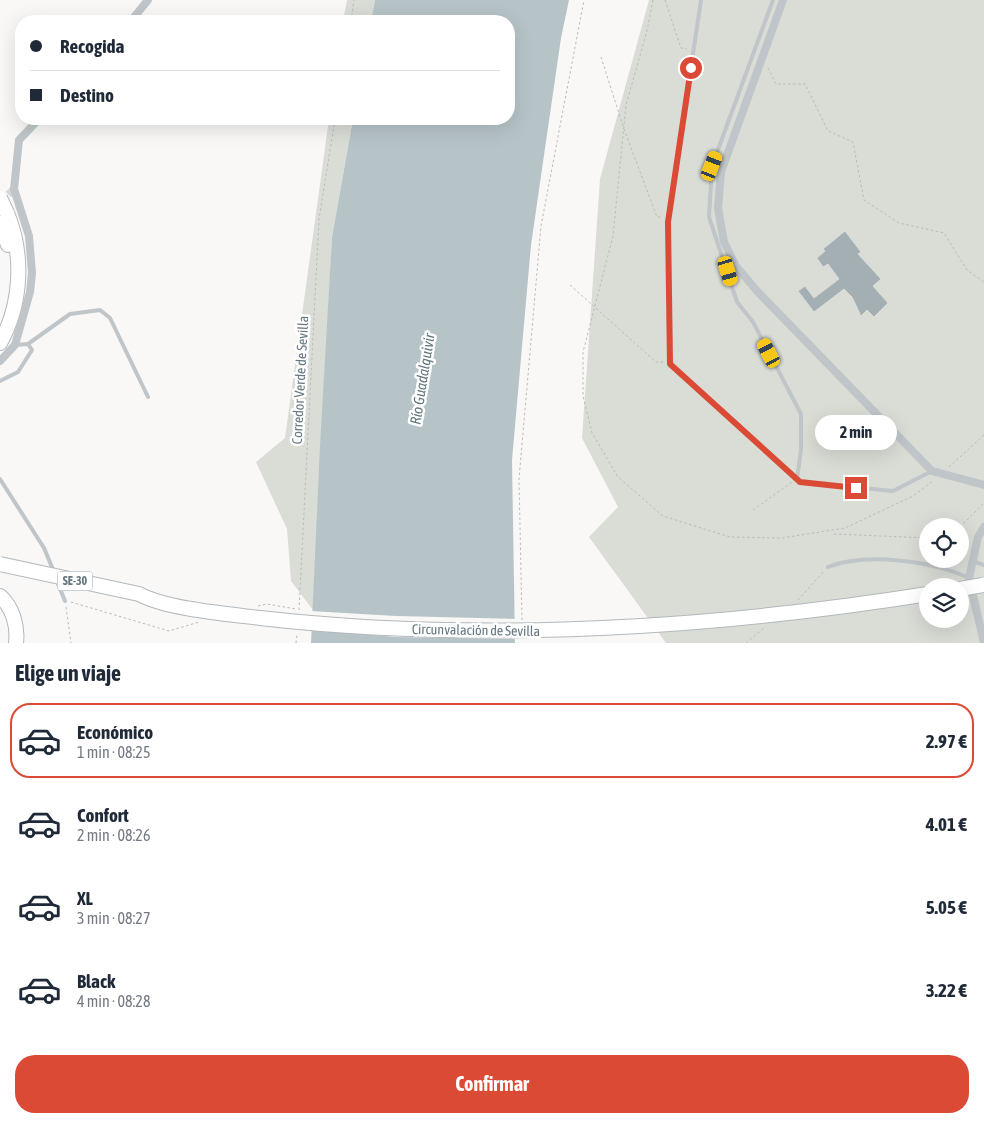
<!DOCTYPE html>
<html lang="es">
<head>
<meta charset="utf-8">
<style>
	:root { --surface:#fff; --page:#f2f2f3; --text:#1f2937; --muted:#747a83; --line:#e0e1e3; --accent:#da4a35 }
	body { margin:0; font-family:"Asap Condensed",sans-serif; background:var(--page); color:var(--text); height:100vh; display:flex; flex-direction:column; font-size:19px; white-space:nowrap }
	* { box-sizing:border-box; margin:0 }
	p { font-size:16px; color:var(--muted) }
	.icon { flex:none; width:28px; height:28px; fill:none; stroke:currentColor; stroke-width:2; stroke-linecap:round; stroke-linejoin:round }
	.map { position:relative; height:643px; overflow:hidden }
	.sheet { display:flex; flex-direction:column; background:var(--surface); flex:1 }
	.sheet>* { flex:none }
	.hud { position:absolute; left:15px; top:15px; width:500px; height:110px; border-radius:20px; box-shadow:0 5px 20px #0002; display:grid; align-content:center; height:110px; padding:0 15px; background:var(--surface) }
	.controls { position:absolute; left:919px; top:518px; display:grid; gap:10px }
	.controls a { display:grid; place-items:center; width:50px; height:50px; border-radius:50%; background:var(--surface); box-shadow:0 5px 20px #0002; font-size:25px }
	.end { position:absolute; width:22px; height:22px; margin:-11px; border:6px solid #da4a35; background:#fff; box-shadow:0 0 0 2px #fff }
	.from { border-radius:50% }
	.bubble { position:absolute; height:35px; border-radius:18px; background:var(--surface); box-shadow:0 5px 20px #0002; font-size:16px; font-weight:700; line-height:35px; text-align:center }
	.car { position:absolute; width:15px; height:30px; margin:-15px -8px; border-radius:6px; box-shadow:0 0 4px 1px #0007; background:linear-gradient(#f5c518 24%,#345 0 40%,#f5c518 0 76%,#345 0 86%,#f5c518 0) }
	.hud b { display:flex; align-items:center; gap:18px; height:48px; font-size:19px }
	.hud b+b { border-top:1px solid var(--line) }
	.hud i { width:12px; height:12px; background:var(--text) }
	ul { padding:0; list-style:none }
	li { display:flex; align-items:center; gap:15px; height:75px; margin:0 10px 8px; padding:0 5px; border:2px solid transparent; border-radius:20px }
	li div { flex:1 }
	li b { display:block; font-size:19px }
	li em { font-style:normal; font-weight:700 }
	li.active { border-color:var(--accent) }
	li>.icon { width:45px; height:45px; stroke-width:1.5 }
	h2 { padding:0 15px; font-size:22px; line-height:60px }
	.button { display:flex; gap:10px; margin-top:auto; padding:10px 15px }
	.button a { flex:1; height:58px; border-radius:20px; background:var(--accent); color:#fff; font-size:20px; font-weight:700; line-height:58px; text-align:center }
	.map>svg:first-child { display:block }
	.green { fill:#d9ddd6; fill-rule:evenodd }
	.water { fill:#b7c4c7 }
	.pier { fill:#f9f8f6 }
	.building { fill:#a4afb4; stroke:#dadad9 }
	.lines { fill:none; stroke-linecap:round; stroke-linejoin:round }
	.street-tunnel { stroke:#d4d8d8; stroke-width:8; stroke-dasharray:8 4; stroke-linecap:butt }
	.highway-casing { stroke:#b3b8bb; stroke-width:16 }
	.path { stroke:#b8bcbe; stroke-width:1; stroke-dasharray:2.5 2.5; stroke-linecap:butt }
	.lane { stroke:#bfc5c8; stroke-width:4 }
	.street { stroke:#bfc5c8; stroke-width:8 }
	.highway { stroke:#fff; stroke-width:14 }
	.highway-bridge-casing { stroke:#b3b8bb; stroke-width:16; stroke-linecap:butt }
	.highway-bridge { stroke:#fff; stroke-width:14 }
	.route { stroke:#da4a35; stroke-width:6 }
	.labels { text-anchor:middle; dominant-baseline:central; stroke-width:5; stroke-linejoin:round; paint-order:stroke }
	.shield { fill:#fff; stroke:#93a0a6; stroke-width:1 }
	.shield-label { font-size:12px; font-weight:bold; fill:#657780 }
	.street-label { font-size:14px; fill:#657780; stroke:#fff }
	.water-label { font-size:15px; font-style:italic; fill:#60767a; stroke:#fff }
</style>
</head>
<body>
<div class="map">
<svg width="984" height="643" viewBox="0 0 984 643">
	<rect width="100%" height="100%" fill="#f9f8f6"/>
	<path class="green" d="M347 0H375L371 21H343Z
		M649 0H984V643H666L589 537 618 507 582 438 600 179ZM928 526H960V559H928ZM928 586H960V619H928Z
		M329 119H353L332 237 313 610 291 581 287 529 256 462 285 438Z"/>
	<path class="water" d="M375 0H569L561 38 531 245 512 460 515 643H311L320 446 332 237 353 119H509V21H371Z"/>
	<path class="pier" d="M310 611 396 616 517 619V639L395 637 309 629Z"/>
	<path class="building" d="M845 231 861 252 858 254 881 279 873 286 888 303 874 317 867 310 861 316 852 297 844 289 814 312 798 291 805 286 814 298 839 279 828 264 823 267 817 258 825 251 823 249Z"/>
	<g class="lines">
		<path class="street-tunnel" d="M0 203 14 189"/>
		<defs>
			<path id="highway" d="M0 222 8 245
				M0 343C22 304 24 254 7 213
				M0 596C13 608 18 626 16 643"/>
		</defs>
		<use href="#highway" class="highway-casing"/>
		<path class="path" d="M653 0 647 31 626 105 613 236 583 352V396L592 433 618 477 663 516 730 537 782 538 845 528 913 496 933 481
			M665 0 681 48 687 49
			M351 21 354 0
			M601 57 623 126
			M768 68 776 84H805L828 131 853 142 864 200 899 223 944 233 967 270 984 282
			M624 129 657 217H662
			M570 285 656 362H663
			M949 467 984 435
			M753 510 792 482
			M960 527 984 503
			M834 534 928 538
			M798 600 824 571
			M71 602 169 631 199 622
			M258 606 267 604 296 609
			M66 607 71 643
			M299 610 319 219 335 119
			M522 620 519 479 541 226 584 0
			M296 643 297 634
			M746 643 764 628"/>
		<path class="lane" d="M701 0 668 222 670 364 800 482 893 491 932 471
			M773 0 712 166 709 217 737 302 753 322 801 414V450L797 479
			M15 345 28 344 70 314 100 310 110 318 148 397
			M0 381 18 372 32 350 28 344
			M0 479 44 548 54 572
			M972 561 984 565
			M828 567C866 552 932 561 969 578
			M56 579 65 601"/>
		<path class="street" d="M783 0 721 172 718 208 724 242 736 266 757 291 932 471 984 485
			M131 21 148 0
			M0 361 15 345 30 292 32 273 29 236 14 189 19 140 39 119
			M984 527 978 537 969 578 984 643"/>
		<use href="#highway" class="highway"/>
		<defs>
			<path id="highway-bridge" d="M0 198 7 213
				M0 564 139 594C166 609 228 614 260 618 482 643 707 629 928 594
				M960 589 983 585"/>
		</defs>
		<use href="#highway-bridge" class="highway-bridge-casing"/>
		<use href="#highway-bridge" class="highway-bridge"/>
	</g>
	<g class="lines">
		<path class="route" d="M691 68 668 222 670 364 800 482 856 488"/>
	</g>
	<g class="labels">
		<rect class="shield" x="57.5" y="571.5" width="35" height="19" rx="4"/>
		<g class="shield-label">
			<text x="75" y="581">SE-30</text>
		</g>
		<g class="street-label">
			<text transform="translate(300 380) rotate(-87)">Corredor Verde de Sevilla</text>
			<text transform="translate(476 630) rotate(1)">Circunvalación de Sevilla</text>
		</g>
		<g class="water-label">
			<text transform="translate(422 379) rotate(-81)">Río Guadalquivir</text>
		</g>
	</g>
</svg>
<div class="controls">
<a><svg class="icon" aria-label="locate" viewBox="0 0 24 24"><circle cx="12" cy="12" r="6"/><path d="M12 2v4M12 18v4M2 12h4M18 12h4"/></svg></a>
<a><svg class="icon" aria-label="layers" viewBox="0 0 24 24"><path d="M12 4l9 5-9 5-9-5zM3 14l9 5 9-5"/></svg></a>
</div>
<i class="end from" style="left:691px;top:68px"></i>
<i class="end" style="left:856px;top:488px"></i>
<div class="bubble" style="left:815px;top:415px;width:82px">2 min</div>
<i class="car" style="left:712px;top:166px;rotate:21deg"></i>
<i class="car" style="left:728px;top:271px;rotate:163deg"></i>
<i class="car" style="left:769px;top:353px;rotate:332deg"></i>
<div class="hud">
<b><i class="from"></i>Recogida</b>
<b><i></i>Destino</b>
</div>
</div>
<section class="sheet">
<h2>Elige un viaje</h2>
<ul>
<li class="active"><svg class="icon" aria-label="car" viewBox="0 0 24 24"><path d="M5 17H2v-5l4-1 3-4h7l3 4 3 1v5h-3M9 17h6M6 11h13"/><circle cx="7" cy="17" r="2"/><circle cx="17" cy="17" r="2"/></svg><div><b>Económico</b><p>1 min · 08:25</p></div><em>2.97 €</em></li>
<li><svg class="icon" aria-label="car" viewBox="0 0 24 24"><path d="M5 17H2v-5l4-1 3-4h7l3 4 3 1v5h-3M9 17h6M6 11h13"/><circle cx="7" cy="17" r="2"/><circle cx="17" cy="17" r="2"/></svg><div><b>Confort</b><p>2 min · 08:26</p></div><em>4.01 €</em></li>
<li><svg class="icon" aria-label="car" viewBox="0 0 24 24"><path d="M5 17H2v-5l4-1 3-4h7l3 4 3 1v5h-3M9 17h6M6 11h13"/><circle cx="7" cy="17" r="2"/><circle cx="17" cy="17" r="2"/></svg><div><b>XL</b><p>3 min · 08:27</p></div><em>5.05 €</em></li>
<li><svg class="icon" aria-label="car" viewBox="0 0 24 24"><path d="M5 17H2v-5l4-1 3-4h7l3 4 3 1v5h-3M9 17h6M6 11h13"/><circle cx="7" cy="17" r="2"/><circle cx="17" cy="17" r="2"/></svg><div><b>Black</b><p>4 min · 08:28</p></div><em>3.22 €</em></li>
</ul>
<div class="button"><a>Confirmar</a></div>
</section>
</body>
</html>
